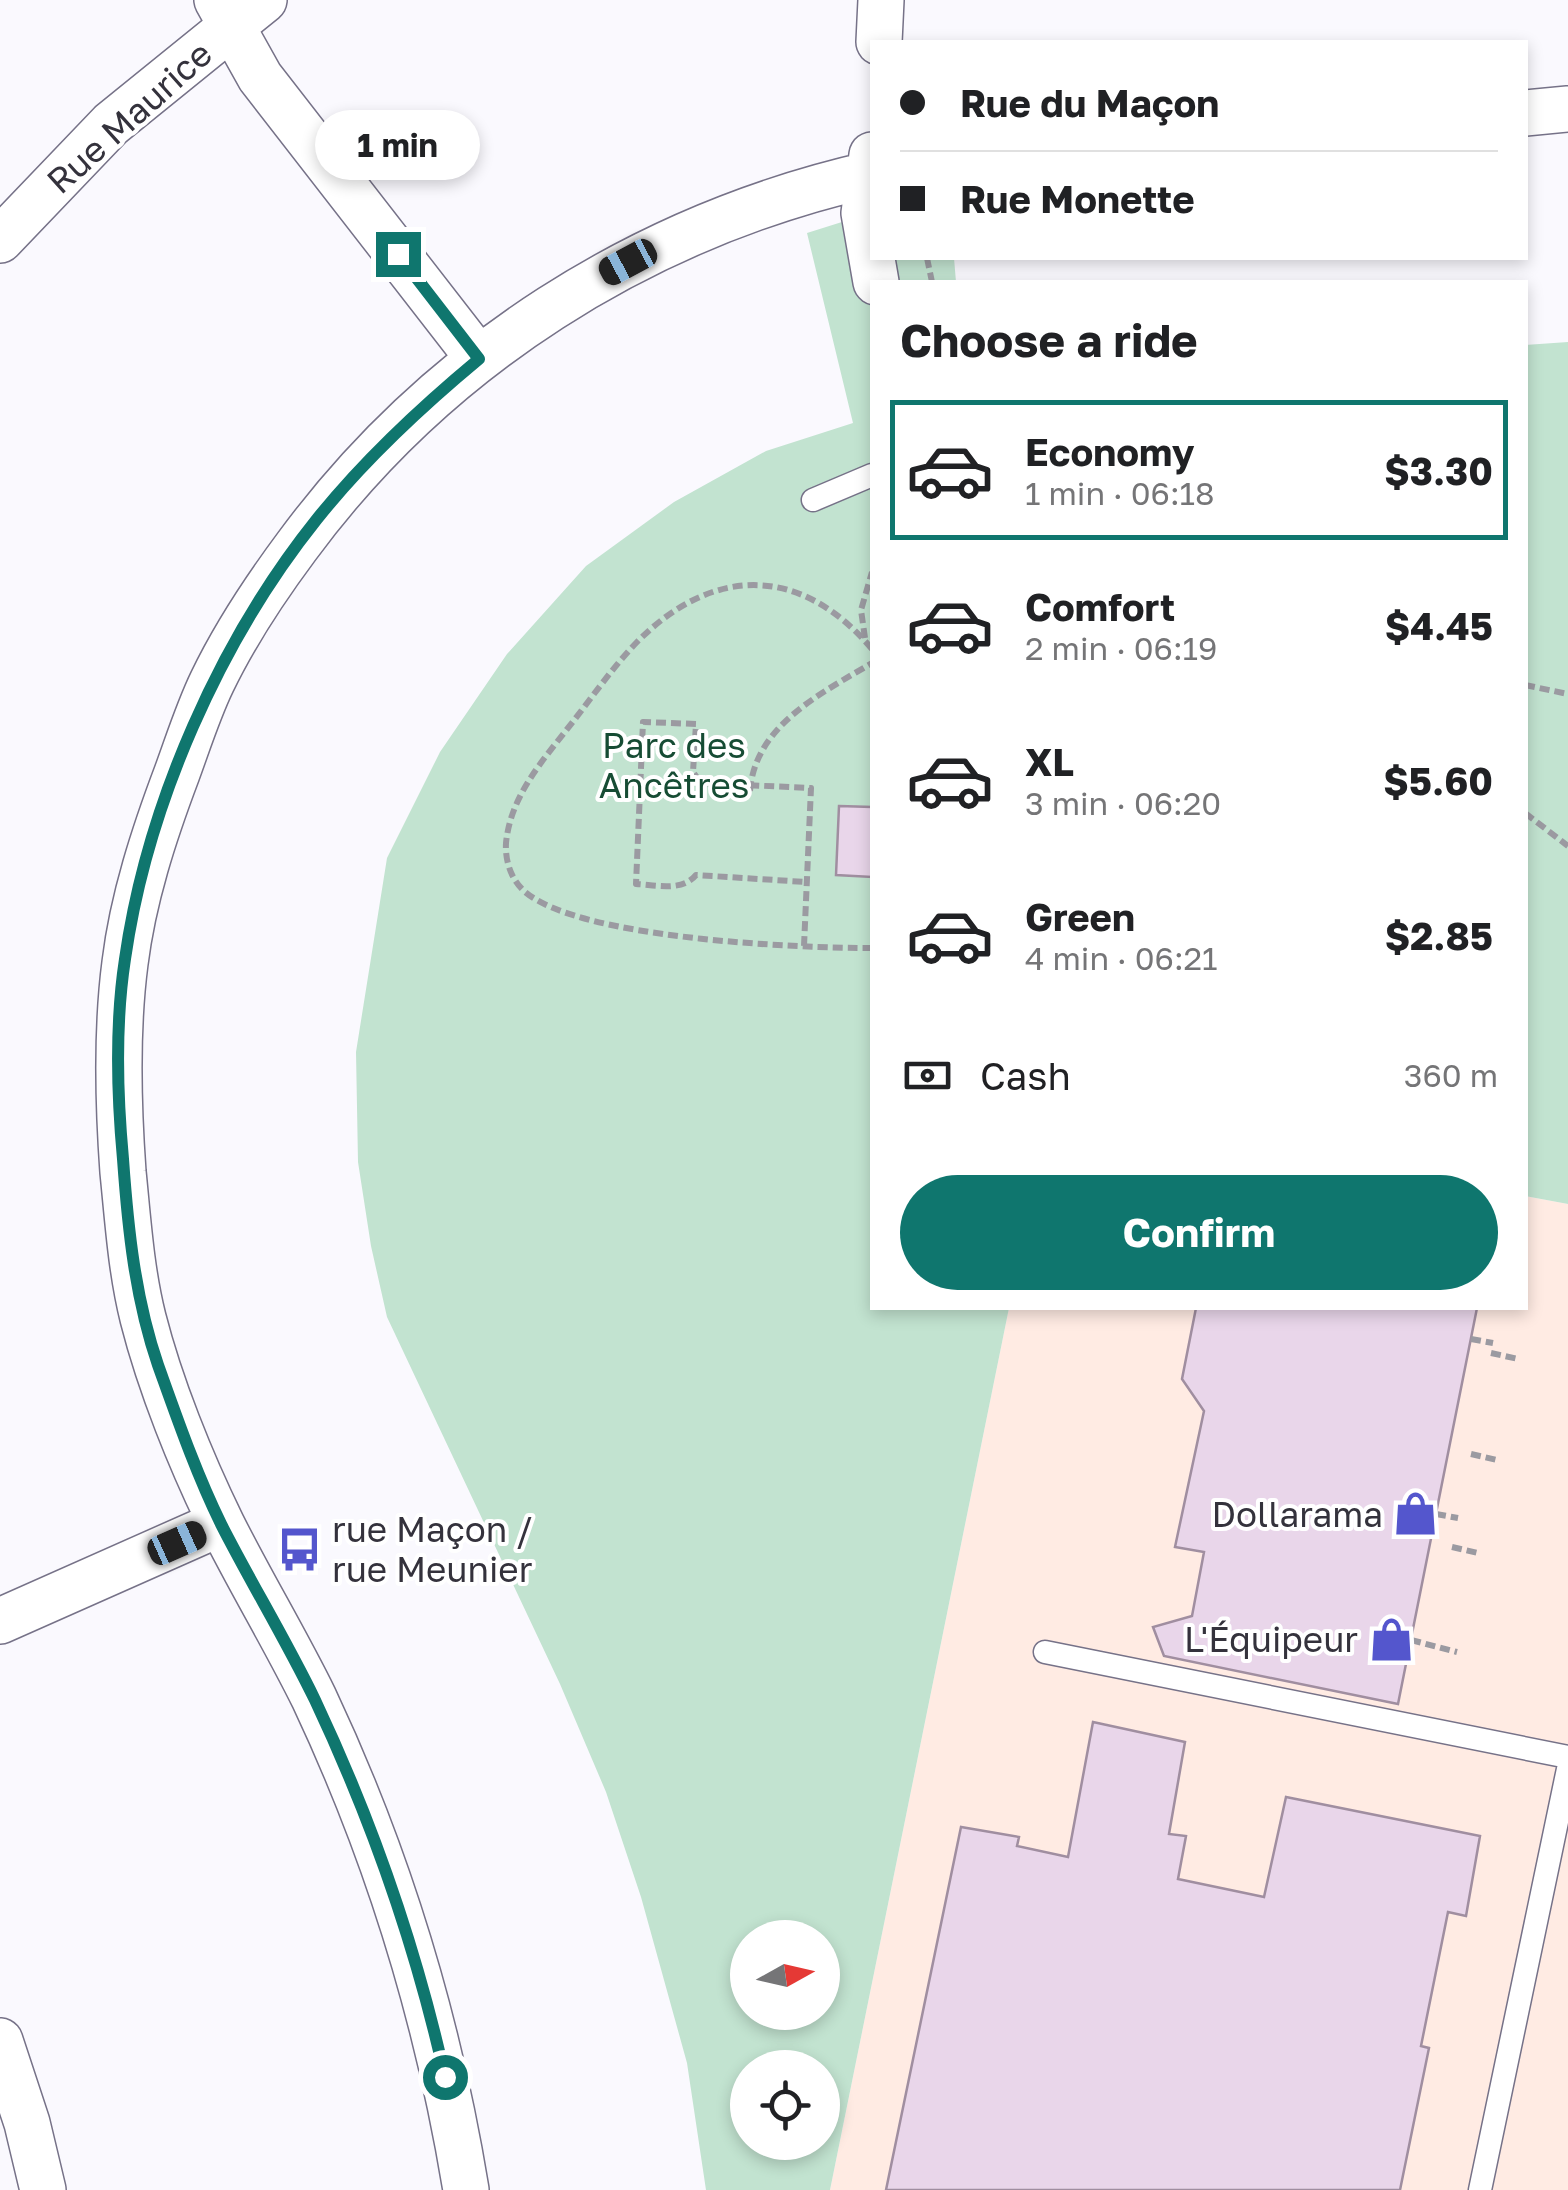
<!DOCTYPE html>
<html lang="en">
<head>
<meta charset="utf-8">
<style>
	:root { --surface:#fff; --page:#f2f2f2; --text:#202124; --muted:#757577; --line:#e0e0e0; --accent:#0f766e }
	body { margin:0; font-family:"Golos Text",sans-serif; background:var(--page); color:var(--text); height:100vh; display:flex; flex-direction:column; font-size:38px; white-space:nowrap }
	* { box-sizing:border-box; margin:0 }
	p { font-size:32px; color:var(--muted) }
	.icon { flex:none; width:55px; height:55px; fill:none; stroke:currentColor; stroke-width:2; stroke-linecap:round; stroke-linejoin:round }
	.map { position:relative; flex:1; overflow:hidden }
	.sheet { position:absolute; left:870px; top:280px; width:658px; height:1030px; display:flex; flex-direction:column; background:var(--surface); border-radius:0px; box-shadow:0 5px 15px #0003 }
	.sheet>* { flex:none }
	.banner { position:absolute; left:870px; top:40px; width:658px; height:220px; border-radius:0px; box-shadow:0 5px 15px #0003; display:grid; align-content:center; height:220px; padding:0 30px; background:var(--surface) }
	.needle { width:65px; rotate:82deg }
	.tools { position:absolute; left:730px; top:1920px; display:grid; gap:20px }
	.tools a { display:grid; place-items:center; width:110px; height:110px; border-radius:50%; background:var(--surface); box-shadow:0 5px 15px #0003; font-size:50px }
	.end { position:absolute; width:45px; height:45px; margin:-22px; border:12px solid #0f766e; background:#fff; box-shadow:0 0 0 5px #fff }
	.from { border-radius:50% }
	.bubble { position:absolute; height:70px; border-radius:35px; background:var(--surface); box-shadow:0 5px 15px #0003; font-size:32px; font-weight:700; line-height:70px; text-align:center }
	.car { position:absolute; width:30px; height:60px; margin:-30px -15px; border-radius:12px; box-shadow:0 0 8px 2px #0007; background:linear-gradient(#222 24%,#8ab4d8 0 40%,#222 0 76%,#8ab4d8 0 86%,#222 0) }
	.banner b { display:flex; align-items:center; gap:35px; height:95px; font-size:38px }
	.banner b+b { border-top:2px solid var(--line) }
	.banner i { width:25px; height:25px; background:var(--text) }
	ul { padding:0; list-style:none }
	li { display:flex; align-items:center; gap:30px; height:140px; margin:0 20px 15px; padding:0 10px; border:5px solid transparent; border-radius:0px }
	li div { flex:1 }
	li b { display:block; font-size:38px }
	li em { font-style:normal; font-weight:700 }
	li.current { border-color:var(--accent) }
	li>.icon { width:90px; height:90px; stroke-width:1.5 }
	h2 { padding:0 30px; font-size:45px; line-height:120px }
	.pay { display:flex; align-items:center; gap:25px; height:110px; padding:0 30px; font-size:38px }
	.pay p { margin-inline-start:auto }
	.action { display:flex; gap:20px; margin-top:auto; padding:20px 30px }
	.action a { flex:1; height:115px; border-radius:60px; background:var(--accent); color:#fff; font-size:40px; font-weight:700; line-height:115px; text-align:center }
	.map>svg:first-child { display:block }
	.commercial { fill:#ffebe3 }
	.green { fill:#c2e3d0; fill-rule:evenodd }
	.building { fill:#e9d6ea; stroke:#a08ea0; stroke-width:2.5 }
	.lines { fill:none; stroke-linecap:round; stroke-linejoin:round }
	.service-casing { stroke:#767288; stroke-width:25 }
	.minor-casing { stroke:#767288; stroke-width:48 }
	.path { stroke:#9b9aa1; stroke-width:6; stroke-dasharray:10 5; stroke-linecap:butt }
	.service { stroke:#fff; stroke-width:22 }
	.minor { stroke:#fff; stroke-width:45 }
	.route { stroke:#0f766e; stroke-width:12 }
	.labels { text-anchor:middle; dominant-baseline:central; stroke-width:8; stroke-linejoin:round; paint-order:stroke }
	.street-label { font-size:35px; fill:#34323c; stroke:#fff }
	.park-label { font-size:35px; fill:#164c34; stroke:#fff }
	.poi-label { font-size:35px; fill:#34323c; stroke:#fff; text-anchor:end }
</style>
</head>
<body>
<div class="map">
<svg width="1568" height="2190" viewBox="0 0 1568 2190">
	<rect width="100%" height="100%" fill="#faf9fe"/>
	<path class="commercial" d="M1525 1196 1568 1204V2190H830L1009 1308H1525Z"/>
	<path class="green" d="M861 216 872 258H954L956 282H872V1308H1009L830 2190H706L687 2063 641 1897 606 1792 560 1684 387 1317 371 1246 358 1162 356 1052 387 858 440 752 507 654 586 566 674 502 766 451 853 423 807 233ZM748 1938H822V2012H748ZM748 2068H822V2142H748Z
		M1568 342V1204L1525 1196V345Z"/>
	<path class="building" d="M839 806 872 807V877L836 875Z
		M1196 1308H1477L1398 1704 1164 1656 1153 1627 1192 1616 1204 1552 1175 1547 1204 1411 1182 1379Z
		M1093 1722 1185 1742 1169 1834 1186 1836 1178 1879 1264 1897 1286 1797 1480 1836 1466 1916 1448 1912 1421 2046 1429 2048 1400 2190H886L961 1827 1019 1837 1017 1846 1068 1857Z"/>
	<g class="lines">
		<defs>
			<path id="service" d="M813 500 872 475
				M1045 1652 1568 1757
				M1480 2190 1568 1769"/>
			<path id="minor" d="M217 0 260 77 479 359
				M879 42 881 0
				M1525 113 1568 109
				M872 155 864 213 876 282
				M0 240 111 124 264 0
				M0 1621 221 1523
				M0 2041 27 2123 43 2190
				M466 2190C438 2019 388 1855 314 1698 285 1639 251 1583 222 1525 191 1462 160 1385 143 1318 131 1270 128 1221 123 1172 118 1103 116 1032 125 963 133 898 154 834 177 773 188 743 198 711 212 682 235 634 265 589 297 546 437 356 642 226 872 174"/>
		</defs>
		<use href="#service" class="service-casing"/>
		<use href="#minor" class="minor-casing"/>
		<path class="path" d="M927 258 932 282
			M865 638 861 610 872 572
			M872 649C802 566 714 564 637 642 614 666 595 693 575 719 546 757 511 793 506 843 505 861 511 879 524 891 578 939 797 948 872 948
			M1525 685 1568 694
			M750 791C755 725 822 693 872 663
			M1525 813 1568 846
			M804 946 811 788 701 783 693 772 696 724 643 722 636 884C656 885 682 892 696 875L806 882
			M1471 1339 1493 1343
			M1491 1353 1518 1359
			M1471 1454 1497 1460
			M1436 1514 1458 1518
			M1452 1547 1478 1553
			M1411 1640 1457 1652"/>
		<use href="#service" class="service"/>
		<use href="#minor" class="minor"/>
	</g>
	<g class="lines">
		<path class="route" d="M398 254 479 359C420 408 365 459 317 519 220 640 147 805 125 959 115 1024 117 1094 123 1159 128 1229 135 1298 158 1365 177 1418 196 1473 221 1524 251 1583 286 1640 315 1700 372 1821 416 1947 445 2077"/>
	</g>
	<defs>
		<symbol id="shop-bare" viewBox="-9 -9 18 18"><path d="M-5-2.5h2.3a2.7 3.5 0 0 1 5.4 0H5L5.5 6h-11ZM-1.5-2.5h3a1.5 2.3 0 0 0-3 0Z" fill="#5456cd" stroke="#fff" stroke-width="2.5" paint-order="stroke"/></symbol>
		<symbol id="bus-bare" viewBox="-9 -9 18 18"><path d="M-5-6H5V4H4V6H2V4H-2V6H-4V4H-5ZM-3.5-4V0h7V-4ZM-3.5 1.2v1.5H-2V1.2ZM2 1.2v1.5H3.5V1.2Z" fill="#5456cd" stroke="#fff" stroke-width="2.5" paint-order="stroke"/></symbol>
	</defs>
	<g fill-rule="evenodd">
		<use href="#shop-bare" x="1384" y="1482" width="63" height="63"/>
		<use href="#bus-bare" x="268" y="1518" width="63" height="63"/>
		<use href="#shop-bare" x="1360" y="1608" width="63" height="63"/>
	</g>
	<g class="labels">
		<g class="street-label">
			<text transform="translate(129 117) rotate(-42)">Rue Maurice</text>
		</g>
		<g class="park-label">
			<text x="674" y="745">Parc des<tspan x="674" dy="40">Ancêtres</tspan></text>
		</g>
		<g class="poi-label">
			<text x="1383" y="1514">Dollarama</text>
			<text x="332" y="1529" text-anchor="start">rue Maçon /<tspan x="332" dy="40">rue Meunier</tspan></text>
			<text x="1358" y="1639">L'Équipeur</text>
		</g>
	</g>
</svg>
<div class="tools">
<a><svg class="needle" viewBox="-14 -14 28 28"><path d="M0-13l5 13h-10z" fill="#e53935"/><path d="M0 13l5-13h-10z" fill="#757577"/></svg></a>
<a><svg class="icon" aria-label="locate" viewBox="0 0 24 24"><circle cx="12" cy="12" r="6"/><path d="M12 2v4M12 18v4M2 12h4M18 12h4"/></svg></a>
</div>
<i class="end from" style="left:445px;top:2077px"></i>
<i class="end" style="left:398px;top:254px"></i>
<div class="bubble" style="left:315px;top:110px;width:165px">1 min</div>
<i class="car" style="left:628px;top:262px;rotate:242deg"></i>
<i class="car" style="left:177px;top:1543px;rotate:66deg"></i>
<div class="banner">
<b><i class="from"></i>Rue du Maçon</b>
<b><i></i>Rue Monette</b>
</div>
<section class="sheet">
<h2>Choose a ride</h2>
<ul>
<li class="current"><svg class="icon" aria-label="car" viewBox="0 0 24 24"><path d="M5 17H2v-5l4-1 3-4h7l3 4 3 1v5h-3M9 17h6M6 11h13"/><circle cx="7" cy="17" r="2"/><circle cx="17" cy="17" r="2"/></svg><div><b>Economy</b><p>1 min · 06:18</p></div><em>$3.30</em></li>
<li><svg class="icon" aria-label="car" viewBox="0 0 24 24"><path d="M5 17H2v-5l4-1 3-4h7l3 4 3 1v5h-3M9 17h6M6 11h13"/><circle cx="7" cy="17" r="2"/><circle cx="17" cy="17" r="2"/></svg><div><b>Comfort</b><p>2 min · 06:19</p></div><em>$4.45</em></li>
<li><svg class="icon" aria-label="car" viewBox="0 0 24 24"><path d="M5 17H2v-5l4-1 3-4h7l3 4 3 1v5h-3M9 17h6M6 11h13"/><circle cx="7" cy="17" r="2"/><circle cx="17" cy="17" r="2"/></svg><div><b>XL</b><p>3 min · 06:20</p></div><em>$5.60</em></li>
<li><svg class="icon" aria-label="car" viewBox="0 0 24 24"><path d="M5 17H2v-5l4-1 3-4h7l3 4 3 1v5h-3M9 17h6M6 11h13"/><circle cx="7" cy="17" r="2"/><circle cx="17" cy="17" r="2"/></svg><div><b>Green</b><p>4 min · 06:21</p></div><em>$2.85</em></li>
</ul>
<div class="pay"><svg class="icon" aria-label="cash" viewBox="0 0 24 24"><path d="M3 7h18v10H3z"/><circle cx="12" cy="12" r="2"/></svg>Cash<p>360 m</p></div>
<div class="action"><a>Confirm</a></div>
</section>
</div>
</body>
</html>
